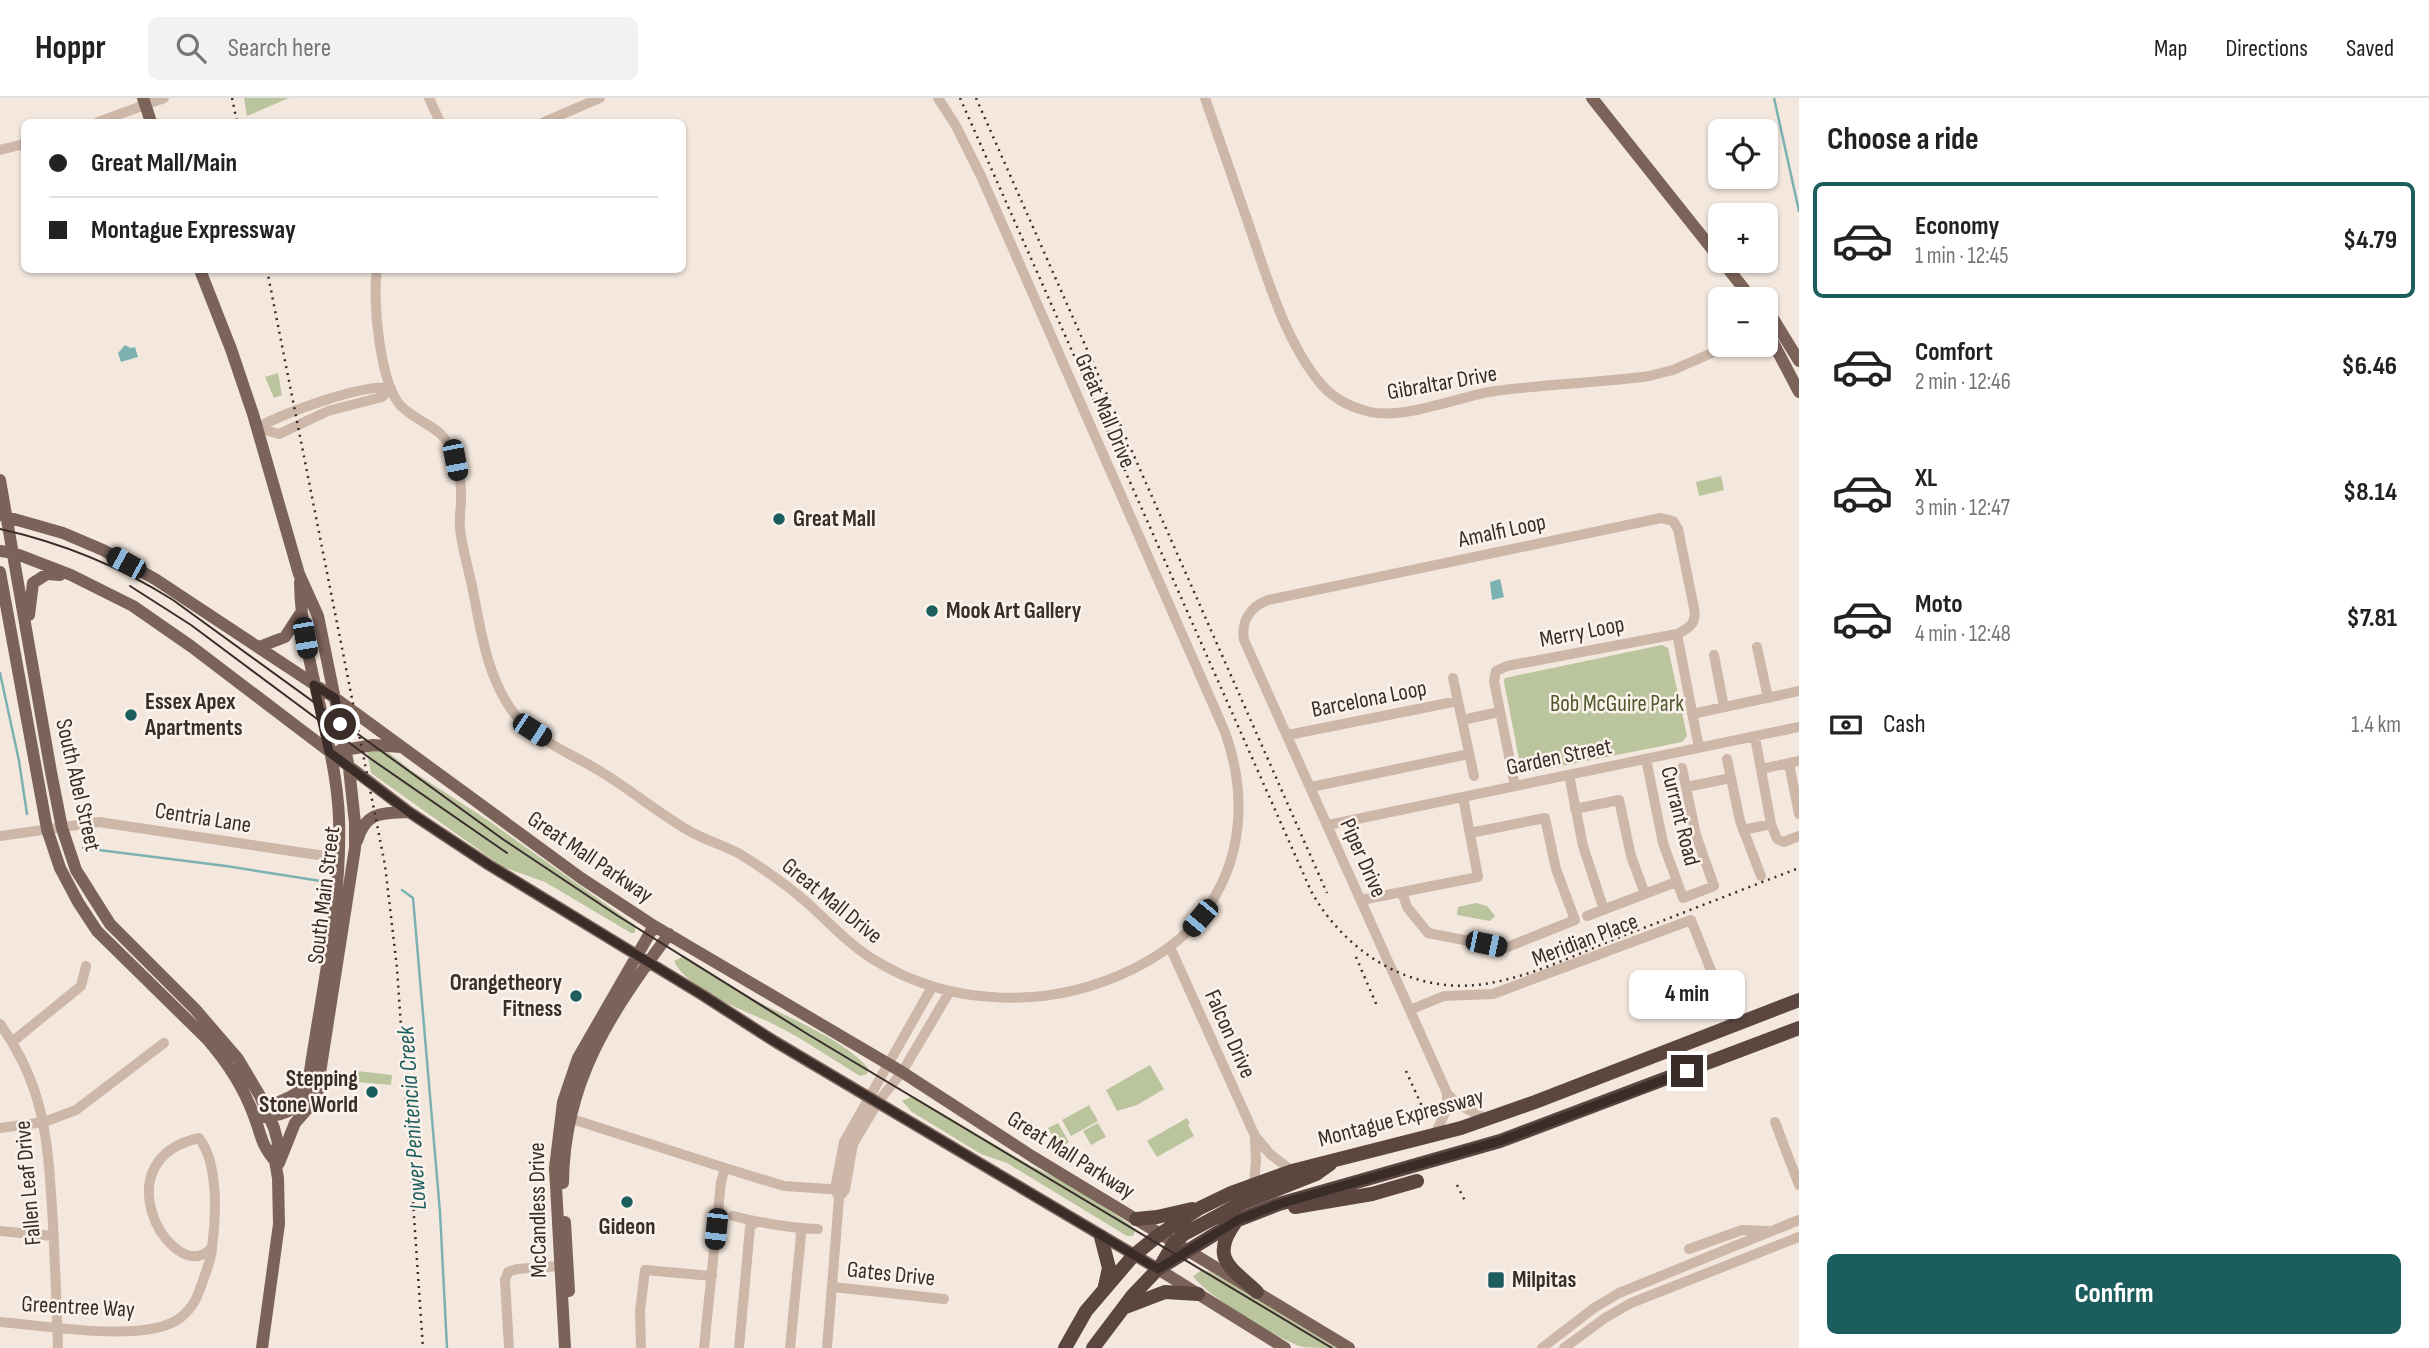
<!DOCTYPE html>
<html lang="en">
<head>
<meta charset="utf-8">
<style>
	:root { --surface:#fff; --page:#f2f2f2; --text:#222; --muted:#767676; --line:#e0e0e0; --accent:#1c5d5d }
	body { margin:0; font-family:"Sofia Sans Condensed",sans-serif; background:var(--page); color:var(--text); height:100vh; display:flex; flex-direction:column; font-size:26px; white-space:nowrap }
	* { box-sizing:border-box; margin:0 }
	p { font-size:23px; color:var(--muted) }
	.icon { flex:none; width:38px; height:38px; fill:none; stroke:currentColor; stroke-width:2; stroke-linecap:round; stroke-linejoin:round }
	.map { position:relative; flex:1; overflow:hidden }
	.drawer { display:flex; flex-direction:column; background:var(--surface); width:630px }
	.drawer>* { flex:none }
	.hud { position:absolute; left:21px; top:21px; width:665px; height:154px; border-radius:10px; box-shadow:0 2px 5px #0004; display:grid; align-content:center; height:154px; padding:0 28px; background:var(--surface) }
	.buttons { position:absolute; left:1708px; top:21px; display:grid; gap:14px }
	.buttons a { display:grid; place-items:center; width:70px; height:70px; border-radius:10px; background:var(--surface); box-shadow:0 2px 5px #0004; font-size:35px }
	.end { position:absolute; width:32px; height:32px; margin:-16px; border:9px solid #3a2d29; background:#fff; box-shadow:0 0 0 4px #fff }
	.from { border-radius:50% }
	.bubble { position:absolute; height:49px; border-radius:10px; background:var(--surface); box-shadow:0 2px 5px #0004; font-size:23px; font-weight:700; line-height:49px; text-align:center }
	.car { position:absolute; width:21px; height:42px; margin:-21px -10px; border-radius:9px; box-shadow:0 0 5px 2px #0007; background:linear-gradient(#222 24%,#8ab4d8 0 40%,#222 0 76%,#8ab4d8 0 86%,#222 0) }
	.hud b { display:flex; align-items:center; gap:24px; height:66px; font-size:26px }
	.hud b+b { border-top:2px solid var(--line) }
	.hud i { width:18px; height:18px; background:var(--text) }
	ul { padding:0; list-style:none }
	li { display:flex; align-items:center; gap:21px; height:116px; margin:0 14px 10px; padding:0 14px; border:4px solid transparent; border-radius:10px }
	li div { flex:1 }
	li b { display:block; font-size:26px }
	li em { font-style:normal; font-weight:700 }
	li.active { border-color:var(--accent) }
	li>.icon { width:63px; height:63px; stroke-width:1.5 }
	h2 { padding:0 28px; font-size:32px; line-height:84px }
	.pay { display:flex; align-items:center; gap:18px; height:77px; padding:0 28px; font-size:26px }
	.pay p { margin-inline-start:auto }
	.cta { display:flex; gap:14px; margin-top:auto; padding:14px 28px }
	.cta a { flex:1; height:80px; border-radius:10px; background:var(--accent); color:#fff; font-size:28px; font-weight:700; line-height:80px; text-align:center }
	header { display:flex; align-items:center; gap:42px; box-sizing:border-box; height:98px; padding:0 35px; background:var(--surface); border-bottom:2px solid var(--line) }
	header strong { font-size:33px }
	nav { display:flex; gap:38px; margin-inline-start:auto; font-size:24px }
	.search { width:490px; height:63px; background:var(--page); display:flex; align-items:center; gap:18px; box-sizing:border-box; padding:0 24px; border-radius:10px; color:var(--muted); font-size:26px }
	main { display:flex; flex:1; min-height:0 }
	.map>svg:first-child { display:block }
	.green { fill:#bac49d }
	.water { fill:#7bb2b1 }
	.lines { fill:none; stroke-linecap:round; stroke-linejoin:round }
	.stream { stroke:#7bb2b1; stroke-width:2.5 }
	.minor { stroke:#cdb7a9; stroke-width:10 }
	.major { stroke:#7c635a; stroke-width:12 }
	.highway { stroke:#5b4640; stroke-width:14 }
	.tram { stroke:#3a2d29; stroke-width:2 }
	.rail { stroke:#3a2d29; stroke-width:2.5; stroke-dasharray:2 5; stroke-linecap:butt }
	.route { stroke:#3a2d29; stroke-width:9 }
	.poi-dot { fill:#1c5d5d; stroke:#fbf2eb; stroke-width:2.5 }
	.labels { text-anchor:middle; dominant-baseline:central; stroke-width:5; stroke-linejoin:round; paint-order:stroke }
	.street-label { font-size:23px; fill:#3a2d29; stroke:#fbf2eb }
	.poi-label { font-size:23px; font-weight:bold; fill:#3a2d29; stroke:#fbf2eb; text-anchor:start }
	.park-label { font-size:23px; fill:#4c592c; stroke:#fbf2eb }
	.water-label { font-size:24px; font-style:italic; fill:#1c5d5d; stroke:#fbf2eb }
</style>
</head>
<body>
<header>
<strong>Hoppr</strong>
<div class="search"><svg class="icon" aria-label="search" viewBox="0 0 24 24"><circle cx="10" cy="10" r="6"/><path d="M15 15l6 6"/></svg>Search here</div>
<nav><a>Map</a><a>Directions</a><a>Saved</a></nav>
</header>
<main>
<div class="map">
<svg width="1799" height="1250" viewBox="0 0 1799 1250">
	<rect width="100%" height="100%" fill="#f4e8de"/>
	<path class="green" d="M244 0H289L247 18Z
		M278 275 282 297 274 300 265 279Z
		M1721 378 1724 392 1699 398 1696 384Z
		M1662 547 1668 550 1687 638 1682 644 1526 675 1521 671 1504 584 1505 580Z
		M384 651 412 673 489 723 635 827V835H631L545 784 503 769 371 675 367 653Z
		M1476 805 1487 808 1495 818 1490 823 1457 817 1458 809Z
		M684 858C707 872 729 888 753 901 786 919 844 941 868 970L867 976 860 978C832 961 805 942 777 928 746 912 690 895 674 863Z
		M1150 967 1164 991 1137 1007 1117 1013 1106 992Z
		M357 973 392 977 391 987 356 984Z
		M913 998 1031 1068 1068 1085 1130 1126 1135 1133 1133 1138H1127L1007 1065 981 1056 912 1014 902 1003Z
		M1089 1007 1098 1023 1071 1038 1062 1022Z
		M1187 1020 1190 1026 1188 1027 1194 1038 1157 1059 1147 1043Z
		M1058 1025 1069 1044 1059 1050 1048 1030Z
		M1098 1025 1106 1039 1091 1047 1083 1033Z
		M1202 1172 1211 1174 1340 1250C1328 1250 1313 1250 1302 1249 1279 1242 1205 1197 1193 1178Z"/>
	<path class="water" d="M125 247 131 250 135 249 138 259 121 264 118 255Z
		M1500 481 1504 499 1492 502 1490 484Z"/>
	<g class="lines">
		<path class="stream" d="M1774 0 1799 113
			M0 575 19 663 27 716
			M83 750 226 768 327 784
			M402 792 413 800 440 1114 447 1250"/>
		<path class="minor" d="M429 0 440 24
			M1205 0C1221 45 1236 91 1252 136 1268 183 1286 242 1317 281 1330 299 1349 309 1370 314 1404 322 1460 298 1495 293 1546 286 1598 285 1649 278L1673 272 1714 254H1724L1735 247
			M98 24 164 0
			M544 24 600 0
			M0 52 24 46
			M377 172C372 201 380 286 401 308 420 327 443 327 454 357 458 370 462 387 461 401 461 411 459 420 460 430 462 450 468 469 472 488 481 532 486 577 513 614 533 641 570 655 598 672 630 691 658 715 691 734 706 742 722 747 738 755 763 770 788 788 810 807 830 826 848 845 871 860 950 910 1050 912 1133 871 1161 857 1184 841 1202 817 1244 764 1247 696 1225 634L981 78 956 28 938 0
			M257 330 279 336 328 313 382 299 391 290
			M257 330C284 315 361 286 391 290
			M1677 536 1699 650
			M1757 549 1768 600
			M1714 557 1724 609
			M1453 580 1462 622
			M1692 616 1799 593
			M1288 637 1458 603
			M1755 639 1771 726 1777 741 1784 744 1799 738
			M1646 661 1663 745 1683 800 1714 788 1696 737 1682 670
			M1727 661 1740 723 1761 778
			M1789 666 1799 716
			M1761 671 1799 663
			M1569 677 1583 748 1604 812
			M1474 678 1462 622 1499 614
			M1311 689 1469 656
			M1686 689 1731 680
			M1575 711 1619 702 1631 758 1645 796
			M1328 727 1799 629
			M1743 732 1771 726
			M0 738 99 724 338 760
			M1402 794 1407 809 1428 835 1505 850 1575 822 1556 771 1545 720 1470 735
			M1361 802 1478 779 1463 699
			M1587 818 1676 784
			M1170 849 1255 1038 1270 1056 1292 1073
			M1410 912 1444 898 1493 896 1691 822 1733 928
			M0 926C47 992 48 1048 53 1126 55 1167 57 1209 58 1250
			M12 944 81 888 86 868
			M569 1020 725 1070
			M1487 1021 1457 1006 1447 995 1244 542C1241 523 1250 509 1268 502L1661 420 1673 423 1678 431 1694 510C1697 525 1690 530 1677 536L1507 568 1496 573 1494 583 1515 688
			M1775 1024 1799 1087
			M0 1030 44 1024 76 1012 164 945
			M1435 1037 1447 1010V995
			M199 1040C219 1066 216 1118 212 1149 210 1151 208 1154 204 1156 165 1175 105 1061 199 1040Z
			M1254 1085 1256 1064 1255 1038
			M841 1097 845 1092 853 1046 878 1004 902 974 950 893
			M733 1118C761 1125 789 1130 818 1131
			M0 1133 53 1138
			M1689 1151 1742 1132 1768 1133
			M833 1189 944 1201
			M0 1224C42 1227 147 1246 180 1220 197 1207 199 1193 206 1174 209 1165 212 1158 212 1149
			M509 1250 505 1182 508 1174 517 1171 560 1168
			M641 1250 640 1213 645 1172 712 1178
			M704 1250 721 1084 725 1070 784 1088 845 1092
			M739 1250 750 1129 756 1124
			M790 1250 801 1137 799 1130
			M827 1250 839 1100 835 1091 844 1044 932 889
			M1542 1250 1594 1210 1619 1195 1799 1122
			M1564 1250 1605 1220 1631 1205 1799 1139"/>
		<path class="major" d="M143 0 151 24
			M1592 0 1720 161
			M1722 163 1752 201
			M200 172 231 251 253 316 299 476 318 518 349 670 355 725V750L320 975C306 1006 289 1020 255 1019
			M1766 217 1774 222 1799 263
			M1766 231 1799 294
			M0 382 51 674 62 730 76 772 110 826 195 911 238 961 260 998 274 1030 278 1045 275 1063 278 1080 279 1126 262 1250
			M0 417 63 435 103 452 155 481 335 600 581 780 654 828 902 974 1033 1059 1349 1250
			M0 453 14 455 71 477 133 508 192 549 409 714 489 767 704 898 774 943 1158 1171 1285 1250
			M0 474 47 731 60 770 78 804 97 833 208 942C227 964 244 990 254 1018 262 1038 260 1045 275 1063
			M29 517 33 485 47 476 60 477
			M259 549 285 539 300 516
			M339 653 373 647 401 649
			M357 743C366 713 382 715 409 714
			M261 1014C278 1000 296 1004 309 980 321 897 342 804 339 720 336 642 301 565 300 484
			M279 1065 295 1025 317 1000 319 986
			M563 1085C564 983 610 916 669 836
			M565 1124 569 1193
			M565 1250 555 1070 563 1004 578 960 654 828"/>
		<path class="highway" d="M1295 1109 1372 1096 1417 1083
			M1136 1121 1157 1119 1192 1111
			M1235 1125C1209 1161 1232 1170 1257 1194
			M1101 1139 1109 1170 1105 1188
			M1160 1169 1174 1145 1184 1136 1240 1106 1316 1076 1330 1066
			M1123 1210 1165 1194 1198 1196
			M1065 1250 1086 1213 1133 1158 1160 1136 1200 1110 1231 1095 1292 1073 1461 1030 1535 1004 1799 902
			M1093 1250 1133 1197 1158 1171 1238 1122 1279 1106 1500 1043 1799 930"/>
		<path class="tram" d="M0 431C63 445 119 468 173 502L504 742 618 818 809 937 1332 1250
			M130 488 191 527 371 661 507 755"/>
		<path class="rail" d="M232 0 237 24
			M960 0 1311 793C1345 854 1411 897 1484 886 1532 879 1579 855 1625 837 1683 815 1741 792 1799 770
			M976 0 1327 795
			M267 172 385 767 397 870 423 1250
			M1356 859 1377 908
			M1406 973 1425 1015
			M1457 1087 1465 1103"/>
	</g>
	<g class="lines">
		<path class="route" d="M340 626 335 600 314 587 329 654 409 714 489 767 704 898 774 943 1158 1171 1238 1122 1279 1106 1500 1043 1687 973"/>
	</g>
	<g class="poi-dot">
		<circle cx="779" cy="421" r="7"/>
		<circle cx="932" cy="513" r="7"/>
		<circle cx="131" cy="617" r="7"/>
		<circle cx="576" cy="898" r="7"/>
		<circle cx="372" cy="994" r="7"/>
		<circle cx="627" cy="1104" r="7"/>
		<rect x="1487" y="1173" width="18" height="18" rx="3.5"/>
	</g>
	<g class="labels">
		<g class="street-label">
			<text transform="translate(1442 285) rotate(-10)">Gibraltar Drive</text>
			<text transform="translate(1105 313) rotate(67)">Great Mall Drive</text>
			<text transform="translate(1502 433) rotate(-12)">Amalfi Loop</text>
			<text transform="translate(1582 534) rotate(-11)">Merry Loop</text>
			<text transform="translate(1369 601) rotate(-11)">Barcelona Loop</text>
			<text transform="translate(1559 659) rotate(-12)">Garden Street</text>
			<text transform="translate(78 687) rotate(77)">South Abel Street</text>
			<text transform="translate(1680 718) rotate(76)">Currant Road</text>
			<text transform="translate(203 720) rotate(9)">Centria Lane</text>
			<text transform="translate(590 759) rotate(34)">Great Mall Parkway</text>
			<text transform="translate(1363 760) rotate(66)">Piper Drive</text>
			<text transform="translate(324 797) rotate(-83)">South Main Street</text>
			<text transform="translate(832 803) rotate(39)">Great Mall Drive</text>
			<text transform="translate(1585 842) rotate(-21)">Meridian Place</text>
			<text transform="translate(1230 936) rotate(66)">Falcon Drive</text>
			<text transform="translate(1401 1020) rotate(-15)">Montague Expressway</text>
			<text transform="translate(1071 1057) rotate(32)">Great Mall Parkway</text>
			<text transform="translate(28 1085) rotate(-95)">Fallen Leaf Drive</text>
			<text transform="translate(538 1112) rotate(-91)">McCandless Drive</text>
			<text transform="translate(891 1176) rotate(6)">Gates Drive</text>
			<text transform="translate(78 1209) rotate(3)">Greentree Way</text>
		</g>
		<g class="poi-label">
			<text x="793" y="421">Great Mall</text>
			<text x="946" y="513">Mook Art Gallery</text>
			<text x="145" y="604">Essex Apex<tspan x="145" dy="26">Apartments</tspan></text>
			<text x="562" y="885" text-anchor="end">Orangetheory<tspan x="562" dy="26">Fitness</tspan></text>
			<text x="358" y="981" text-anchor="end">Stepping<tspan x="358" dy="26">Stone World</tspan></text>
			<text x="627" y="1129" text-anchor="middle">Gideon</text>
			<text x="1512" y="1182">Milpitas</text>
		</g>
		<g class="park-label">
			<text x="1617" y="606">Bob McGuire Park</text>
		</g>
		<g class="water-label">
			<text transform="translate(412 1020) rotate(-94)">Lower Penitencia Creek</text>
		</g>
	</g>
</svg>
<div class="buttons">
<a><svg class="icon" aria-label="locate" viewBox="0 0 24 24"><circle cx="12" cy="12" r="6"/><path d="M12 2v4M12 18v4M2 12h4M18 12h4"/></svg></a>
<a>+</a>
<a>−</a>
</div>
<i class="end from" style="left:340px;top:626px"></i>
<i class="end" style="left:1687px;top:973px"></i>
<div class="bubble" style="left:1629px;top:872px;width:116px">4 min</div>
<i class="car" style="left:455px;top:362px;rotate:169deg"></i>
<i class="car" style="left:126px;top:465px;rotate:299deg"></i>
<i class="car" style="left:305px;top:540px;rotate:170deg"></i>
<i class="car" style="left:532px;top:632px;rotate:123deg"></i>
<i class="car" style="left:1200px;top:820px;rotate:220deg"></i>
<i class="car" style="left:1486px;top:846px;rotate:102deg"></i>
<i class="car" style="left:716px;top:1131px;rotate:186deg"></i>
<div class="hud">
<b><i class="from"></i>Great Mall/Main</b>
<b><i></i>Montague Expressway</b>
</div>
</div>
<section class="drawer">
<h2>Choose a ride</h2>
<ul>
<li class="active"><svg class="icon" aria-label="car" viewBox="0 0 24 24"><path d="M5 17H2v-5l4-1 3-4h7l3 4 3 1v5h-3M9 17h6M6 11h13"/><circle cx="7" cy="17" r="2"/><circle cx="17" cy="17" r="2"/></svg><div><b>Economy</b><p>1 min · 12:45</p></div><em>$4.79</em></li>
<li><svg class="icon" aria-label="car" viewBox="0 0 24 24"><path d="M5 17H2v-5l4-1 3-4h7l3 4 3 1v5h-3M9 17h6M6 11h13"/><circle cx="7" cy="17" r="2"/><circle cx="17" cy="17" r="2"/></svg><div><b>Comfort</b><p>2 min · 12:46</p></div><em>$6.46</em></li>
<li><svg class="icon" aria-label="car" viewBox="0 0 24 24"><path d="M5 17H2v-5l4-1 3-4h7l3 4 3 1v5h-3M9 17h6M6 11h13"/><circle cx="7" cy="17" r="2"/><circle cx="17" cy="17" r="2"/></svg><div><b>XL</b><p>3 min · 12:47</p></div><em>$8.14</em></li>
<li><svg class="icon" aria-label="car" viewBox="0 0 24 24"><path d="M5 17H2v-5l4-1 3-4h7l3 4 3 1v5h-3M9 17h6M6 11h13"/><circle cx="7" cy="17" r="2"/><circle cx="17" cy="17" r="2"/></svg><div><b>Moto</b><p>4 min · 12:48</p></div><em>$7.81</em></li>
</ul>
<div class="pay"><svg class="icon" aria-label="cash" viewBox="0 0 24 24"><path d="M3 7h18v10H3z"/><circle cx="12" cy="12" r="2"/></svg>Cash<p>1.4 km</p></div>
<div class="cta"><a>Confirm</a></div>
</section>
</main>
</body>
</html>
